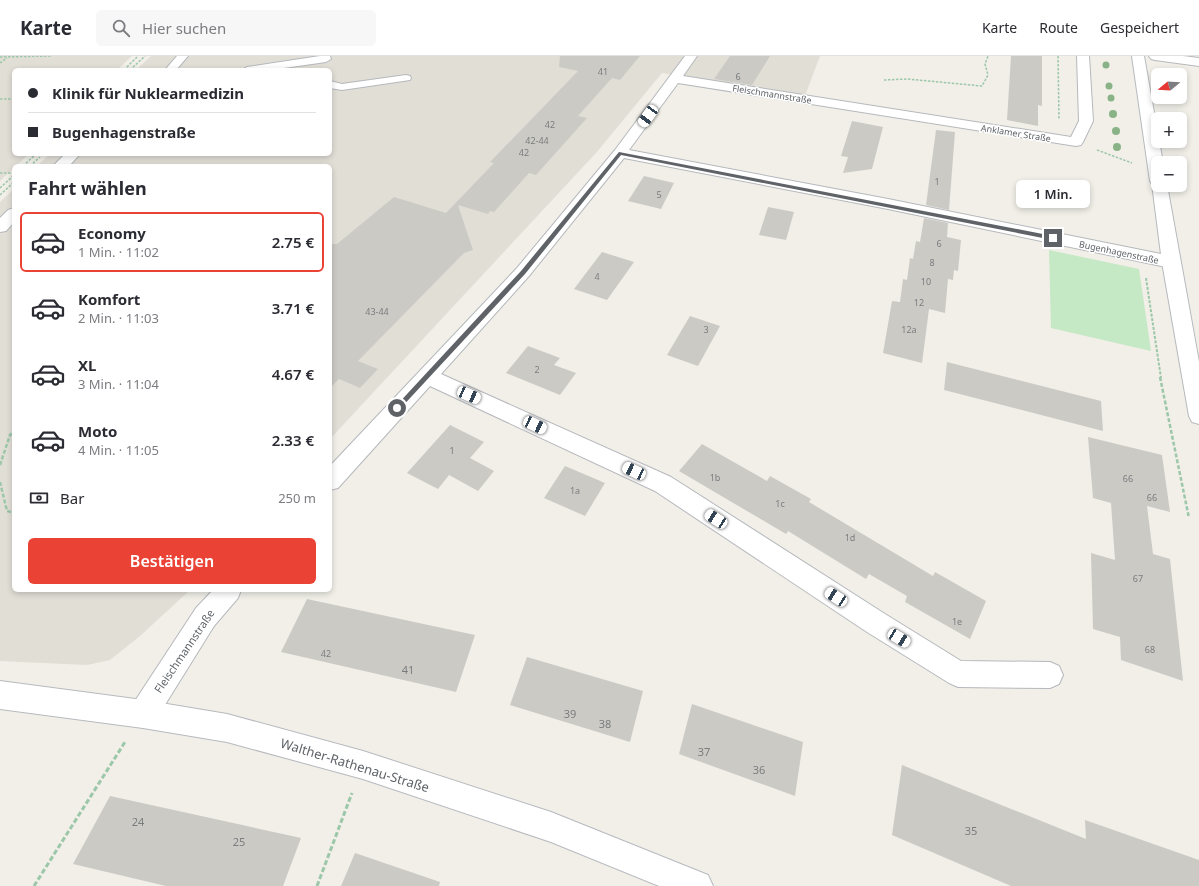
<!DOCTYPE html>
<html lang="de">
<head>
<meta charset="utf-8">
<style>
	:root { --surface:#fff; --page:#f7f7f7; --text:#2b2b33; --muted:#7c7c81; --line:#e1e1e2; --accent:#ea4335 }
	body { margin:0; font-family:"Noto Sans",sans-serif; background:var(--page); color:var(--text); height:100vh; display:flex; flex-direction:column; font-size:15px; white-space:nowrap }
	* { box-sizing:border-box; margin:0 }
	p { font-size:13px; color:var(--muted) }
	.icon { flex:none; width:22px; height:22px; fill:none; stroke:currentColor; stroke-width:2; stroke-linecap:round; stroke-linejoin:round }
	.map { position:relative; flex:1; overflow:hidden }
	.drawer { position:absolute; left:12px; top:108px; width:320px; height:428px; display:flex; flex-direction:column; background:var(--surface); border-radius:6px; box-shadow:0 2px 6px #0003 }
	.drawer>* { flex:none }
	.top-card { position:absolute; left:12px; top:12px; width:320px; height:88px; border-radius:6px; box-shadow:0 2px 6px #0003; display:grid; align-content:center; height:88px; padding:0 16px; background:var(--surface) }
	.needle { width:26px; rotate:252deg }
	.buttons { position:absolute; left:1151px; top:12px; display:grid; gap:8px }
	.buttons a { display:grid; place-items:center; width:36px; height:36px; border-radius:6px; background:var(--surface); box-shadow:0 2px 6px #0003; font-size:20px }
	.end { position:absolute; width:18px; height:18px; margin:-9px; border:5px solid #5f6368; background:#fff; box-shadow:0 0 0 2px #fff }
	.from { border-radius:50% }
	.bubble { position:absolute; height:28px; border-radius:6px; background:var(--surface); box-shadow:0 2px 6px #0003; font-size:13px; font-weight:600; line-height:28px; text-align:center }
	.car { position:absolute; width:12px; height:24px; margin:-12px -6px; border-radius:5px; box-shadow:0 0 3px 1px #0007; background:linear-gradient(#fff 24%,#345 0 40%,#fff 0 76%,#345 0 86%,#fff 0) }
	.top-card b { display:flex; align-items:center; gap:14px; height:38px; font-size:15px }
	.top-card b+b { border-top:1px solid var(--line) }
	.top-card i { width:10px; height:10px; background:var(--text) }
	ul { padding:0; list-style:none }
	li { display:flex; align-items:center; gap:12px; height:60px; margin:0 8px 6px; padding:0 8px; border:2px solid transparent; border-radius:6px }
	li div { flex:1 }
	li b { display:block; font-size:15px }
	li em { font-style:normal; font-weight:600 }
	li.selected { border-color:var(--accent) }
	li>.icon { width:36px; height:36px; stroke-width:1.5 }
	h2 { padding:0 16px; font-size:18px; line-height:48px }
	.pay { display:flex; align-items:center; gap:10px; height:44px; padding:0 16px; font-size:15px }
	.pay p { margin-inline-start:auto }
	.cta { display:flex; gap:8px; margin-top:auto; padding:8px 16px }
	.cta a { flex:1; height:46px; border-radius:6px; background:var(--accent); color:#fff; font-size:16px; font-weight:600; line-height:46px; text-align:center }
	header { display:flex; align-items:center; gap:24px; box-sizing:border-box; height:56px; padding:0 20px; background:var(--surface); border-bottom:1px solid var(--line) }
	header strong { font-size:19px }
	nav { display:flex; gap:22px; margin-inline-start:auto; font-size:14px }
	.search { width:280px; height:36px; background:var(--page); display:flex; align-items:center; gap:10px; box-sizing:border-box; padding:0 14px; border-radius:6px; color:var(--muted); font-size:15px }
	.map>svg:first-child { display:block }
	.education { fill:#e1ded6 }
	.green { fill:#c5e8c5 }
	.building { fill:#cccac5 }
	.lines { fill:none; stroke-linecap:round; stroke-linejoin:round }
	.lane-casing { stroke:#b5b8bc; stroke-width:2 }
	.street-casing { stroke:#b5b8bc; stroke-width:2 }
	.secondary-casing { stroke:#b6babf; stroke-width:2 }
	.path-far3 { stroke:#9cc7a9; stroke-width:1.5; stroke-dasharray:2.5 1.5; stroke-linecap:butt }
	.path-far2 { stroke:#9cc7a9; stroke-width:2; stroke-dasharray:3 1.5; stroke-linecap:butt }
	.path-far1 { stroke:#9cc7a9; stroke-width:2.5; stroke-dasharray:4 2; stroke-linecap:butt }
	.path { stroke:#9cc7a9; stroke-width:3; stroke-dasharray:5 2.5; stroke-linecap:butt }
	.lane { fill:#fff; fill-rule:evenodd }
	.street { fill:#fff; fill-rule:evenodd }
	.secondary { fill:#fff; fill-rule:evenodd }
	.tree { fill:#89b387 }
	.route { fill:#5f6368 }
	.labels { text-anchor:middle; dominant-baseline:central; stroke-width:3; stroke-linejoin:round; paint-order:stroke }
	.number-label { font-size:9px; fill:#7a7d7f }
	.far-street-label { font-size:9px; fill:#5f6368; stroke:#fff }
	.street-label { font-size:11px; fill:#5f6368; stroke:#fff }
	.near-number-label { font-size:11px; fill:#7a7d7f }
	.near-street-label { font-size:13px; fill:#5f6368; stroke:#fff }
</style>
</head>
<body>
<header>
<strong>Karte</strong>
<div class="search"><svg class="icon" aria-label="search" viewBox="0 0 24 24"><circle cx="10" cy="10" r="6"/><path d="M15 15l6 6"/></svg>Hier suchen</div>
<nav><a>Karte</a><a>Route</a><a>Gespeichert</a></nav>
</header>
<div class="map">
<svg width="1199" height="830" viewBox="0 0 1199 830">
	<rect width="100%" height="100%" fill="#f1efe8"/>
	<path class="education" d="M0 0H132L117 14H14V98H29L16 110H14V112L0 125Z
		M151 0H820L805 40 662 17 596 97 330 383V110H37L50 98H330V14H136Z
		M14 133V534H190L140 580 110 604 87 609 0 605V146Z"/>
	<path class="green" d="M1049 194 1139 213 1151 295 1051 272Z"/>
	<path class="building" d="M560 0H640L620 24 612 22 578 60 587 62 536 119 529 117 494 156 490 155 488 158 458 149 473 194 464 197 358 305 378 313 360 332 339 323 330 332V188H337L394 141 446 157 494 107 490 106 578 15 559 11Z
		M730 0H770L752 29 714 23Z
		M1011 0H1042V50L1038 49V70L1007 64Z
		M852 65 883 71 872 113 843 117 848 101 841 100Z
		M936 74 955 76 949 154 926 149Z
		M644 120 674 127 661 153 628 145Z
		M768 151 794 156 786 184 759 179Z
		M924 162 948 167 947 181 961 184 958 215 954 214 953 224 948 223 945 257 929 253 922 307 883 297 892 245 900 246 903 223 907 224 910 202 913 203 916 185 920 186Z
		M602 196 634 206 607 244 574 233Z
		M690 260 720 270 698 310 667 299Z
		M528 290 560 302 554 309 576 317 560 339 506 317Z
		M947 306 1101 345 1103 375 944 334Z
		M450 369 484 386 470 402 494 415 478 435 449 419 438 433 407 417Z
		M1088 381 1162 399 1170 456 1147 450 1153 498 1170 503 1183 625 1121 604 1120 581 1093 573 1091 497 1115 504 1111 447 1093 442Z
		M702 388 767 425 770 420 811 443 809 446 933 520 935 516 986 545 970 583 905 546 907 540 869 518 866 523 788 475 786 478 679 415Z
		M565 410 605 427 585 460 544 442Z
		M307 543 475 579 456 636 281 596Z
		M527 601 643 635 630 686 510 649Z
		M692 648 803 686 795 740 679 698Z
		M902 709 1086 783 1085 764 1199 804V830H1011L892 779Z
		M110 740 301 782 283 830H166L73 808Z
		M355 797 440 826 439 830H341Z"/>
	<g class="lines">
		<defs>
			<path id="lane" d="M177 0H188L176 14H165Z
				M320 0H330L331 3 326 6 270 14H242L247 11Z
				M406 19 410 20 411 22 410 24 342 34 330 32V25L342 28Z"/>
			<path id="street" d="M685 0H697L683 20 1071 81 1079 65 1077 0H1089L1093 65 1083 86 1081 89 1076 90 678 27 629 94 888 143 1171 200 1177 202 1180 206 1177 210 1171 212 888 153 624 102 529 220 441 318 671 421 885 558 961 605 1050 606 1059 610 1063 619 1059 628 1050 632 958 631 949 627 867 576 655 435 430 330 338 432 330 434V410L517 212 615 94Z
				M1149 0H1183L1199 2V10L1155 4 1151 3Z
				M65 98H80L69 110H53Z
				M14 152V166L6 175 0 176V162L8 154Z
				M213 534H241L238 542 214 570 153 668 143 672 133 668 129 658 133 648 196 552Z"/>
			<path id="secondary" d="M1132 0H1144L1163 107H1158V129H1167L1199 306V368L1192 366 1189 360 1162 206 1152 128 1150 125Z
				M0 625 143 644 227 658 363 695 551 756 708 819 713 830H659L551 786 363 723 227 686 143 672 0 653Z"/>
		</defs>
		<use href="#lane" class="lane-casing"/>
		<use href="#street" class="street-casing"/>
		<use href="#secondary" class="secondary-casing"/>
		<path class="path-far3" d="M1058 0 1059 63
			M0 1 51 0
			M0 7 7 2
			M124 14 138 0
			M130 14 145 0
			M884 24 907 23 982 30 988 19 985 8 988 0
			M0 43H14
			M1097 94 1132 107
			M23 110 36 98
			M30 110 40 101
			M0 117H14
			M0 132 14 119
			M0 139 14 126"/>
		<path class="path-far2" d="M1146 222 1161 322"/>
		<path class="path-far1" d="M1160 321 1189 462
			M0 409 10 379 14 375
			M0 426 7 455 14 457"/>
		<path class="path" d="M34 830 125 686
			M317 830 352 737"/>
		<use href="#lane" class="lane"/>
		<use href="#street" class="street"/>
		<use href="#secondary" class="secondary"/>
	</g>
	<g class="tree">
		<circle cx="1106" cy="9" r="3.5"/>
		<circle cx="1109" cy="30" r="3.5"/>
		<circle cx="1111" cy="42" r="3.5"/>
		<circle cx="1113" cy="58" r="4"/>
		<circle cx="1116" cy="75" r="4"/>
		<circle cx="1117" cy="91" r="4"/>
	</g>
	<path class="route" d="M619 96 1053 180 1056 182 1053 184 621 99 525 218 399 354H395V351L521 215Z"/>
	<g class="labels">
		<g class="number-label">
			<text x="603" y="15">41</text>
			<text x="738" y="20">6</text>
			<text x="550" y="68">42</text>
			<text x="537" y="84">42-44</text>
			<text x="524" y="96">42</text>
			<text x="937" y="125">1</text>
			<text x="659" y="138">5</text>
			<text x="939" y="187">6</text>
			<text x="932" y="206">8</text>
			<text x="597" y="220">4</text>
			<text x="926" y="225">10</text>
			<text x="919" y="246">12</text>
			<text x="377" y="255">43-44</text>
			<text x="706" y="273">3</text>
			<text x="909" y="273">12a</text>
			<text x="537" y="313">2</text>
			<text x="452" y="394">1</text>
			<text x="715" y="421">1b</text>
			<text x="1128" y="422">66</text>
			<text x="575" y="434">1a</text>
			<text x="1152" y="441">66</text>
			<text x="780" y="447">1c</text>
			<text x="850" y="481">1d</text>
			<text x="1138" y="522">67</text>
			<text x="957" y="565">1e</text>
			<text x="1150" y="593">68</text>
			<text x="326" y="597">42</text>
		</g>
		<g class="far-street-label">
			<text transform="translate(772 38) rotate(9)">Fleischmannstraße</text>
			<text transform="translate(1016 77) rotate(9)">Anklamer Straße</text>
			<text transform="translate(1119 196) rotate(12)">Bugenhagenstraße</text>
		</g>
		<g class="street-label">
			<text transform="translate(184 595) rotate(-56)">Fleischmannstraße</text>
		</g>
		<g class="near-number-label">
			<text x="408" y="613">41</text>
			<text x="570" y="657">39</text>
			<text x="605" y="667">38</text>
			<text x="704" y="695">37</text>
			<text x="759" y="713">36</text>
			<text x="138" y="765">24</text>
			<text x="971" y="774">35</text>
			<text x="239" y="785">25</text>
		</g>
		<g class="near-street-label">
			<text transform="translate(355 709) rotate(17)">Walther-Rathenau-Straße</text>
		</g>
	</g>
</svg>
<div class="buttons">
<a><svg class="needle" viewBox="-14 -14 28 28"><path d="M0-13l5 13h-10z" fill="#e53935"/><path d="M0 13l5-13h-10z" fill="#7c7c81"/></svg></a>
<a>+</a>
<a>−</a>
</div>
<i class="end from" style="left:397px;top:352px"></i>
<i class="end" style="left:1053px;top:182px"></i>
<div class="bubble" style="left:1016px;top:124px;width:74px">1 Min.</div>
<i class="car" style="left:648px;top:60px;rotate:216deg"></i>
<i class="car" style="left:469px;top:339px;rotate:114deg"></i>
<i class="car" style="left:535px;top:369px;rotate:115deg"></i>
<i class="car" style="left:634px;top:415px;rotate:295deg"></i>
<i class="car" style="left:716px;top:463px;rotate:303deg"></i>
<i class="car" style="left:836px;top:541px;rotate:303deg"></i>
<i class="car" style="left:899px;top:582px;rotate:121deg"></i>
<div class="top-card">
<b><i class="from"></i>Klinik für Nuklearmedizin</b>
<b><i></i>Bugenhagenstraße</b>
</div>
<section class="drawer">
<h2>Fahrt wählen</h2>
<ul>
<li class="selected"><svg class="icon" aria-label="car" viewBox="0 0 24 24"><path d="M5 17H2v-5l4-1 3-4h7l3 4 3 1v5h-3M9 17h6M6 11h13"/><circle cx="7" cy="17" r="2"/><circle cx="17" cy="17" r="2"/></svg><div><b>Economy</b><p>1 Min. · 11:02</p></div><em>2.75 €</em></li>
<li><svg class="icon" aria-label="car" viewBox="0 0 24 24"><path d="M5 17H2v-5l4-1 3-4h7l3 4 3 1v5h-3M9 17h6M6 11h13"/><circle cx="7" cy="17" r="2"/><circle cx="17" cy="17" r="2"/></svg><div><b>Komfort</b><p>2 Min. · 11:03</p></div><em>3.71 €</em></li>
<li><svg class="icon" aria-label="car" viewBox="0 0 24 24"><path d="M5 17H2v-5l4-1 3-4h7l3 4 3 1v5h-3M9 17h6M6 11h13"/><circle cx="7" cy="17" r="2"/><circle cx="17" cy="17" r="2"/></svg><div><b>XL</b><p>3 Min. · 11:04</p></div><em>4.67 €</em></li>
<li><svg class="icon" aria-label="car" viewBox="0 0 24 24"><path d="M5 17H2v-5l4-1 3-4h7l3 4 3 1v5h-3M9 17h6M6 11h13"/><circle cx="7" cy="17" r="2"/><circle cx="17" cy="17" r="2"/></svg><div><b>Moto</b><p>4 Min. · 11:05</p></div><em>2.33 €</em></li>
</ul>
<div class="pay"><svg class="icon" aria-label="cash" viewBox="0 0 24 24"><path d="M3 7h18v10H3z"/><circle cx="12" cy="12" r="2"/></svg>Bar<p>250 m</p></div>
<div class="cta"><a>Bestätigen</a></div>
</section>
</div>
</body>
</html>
